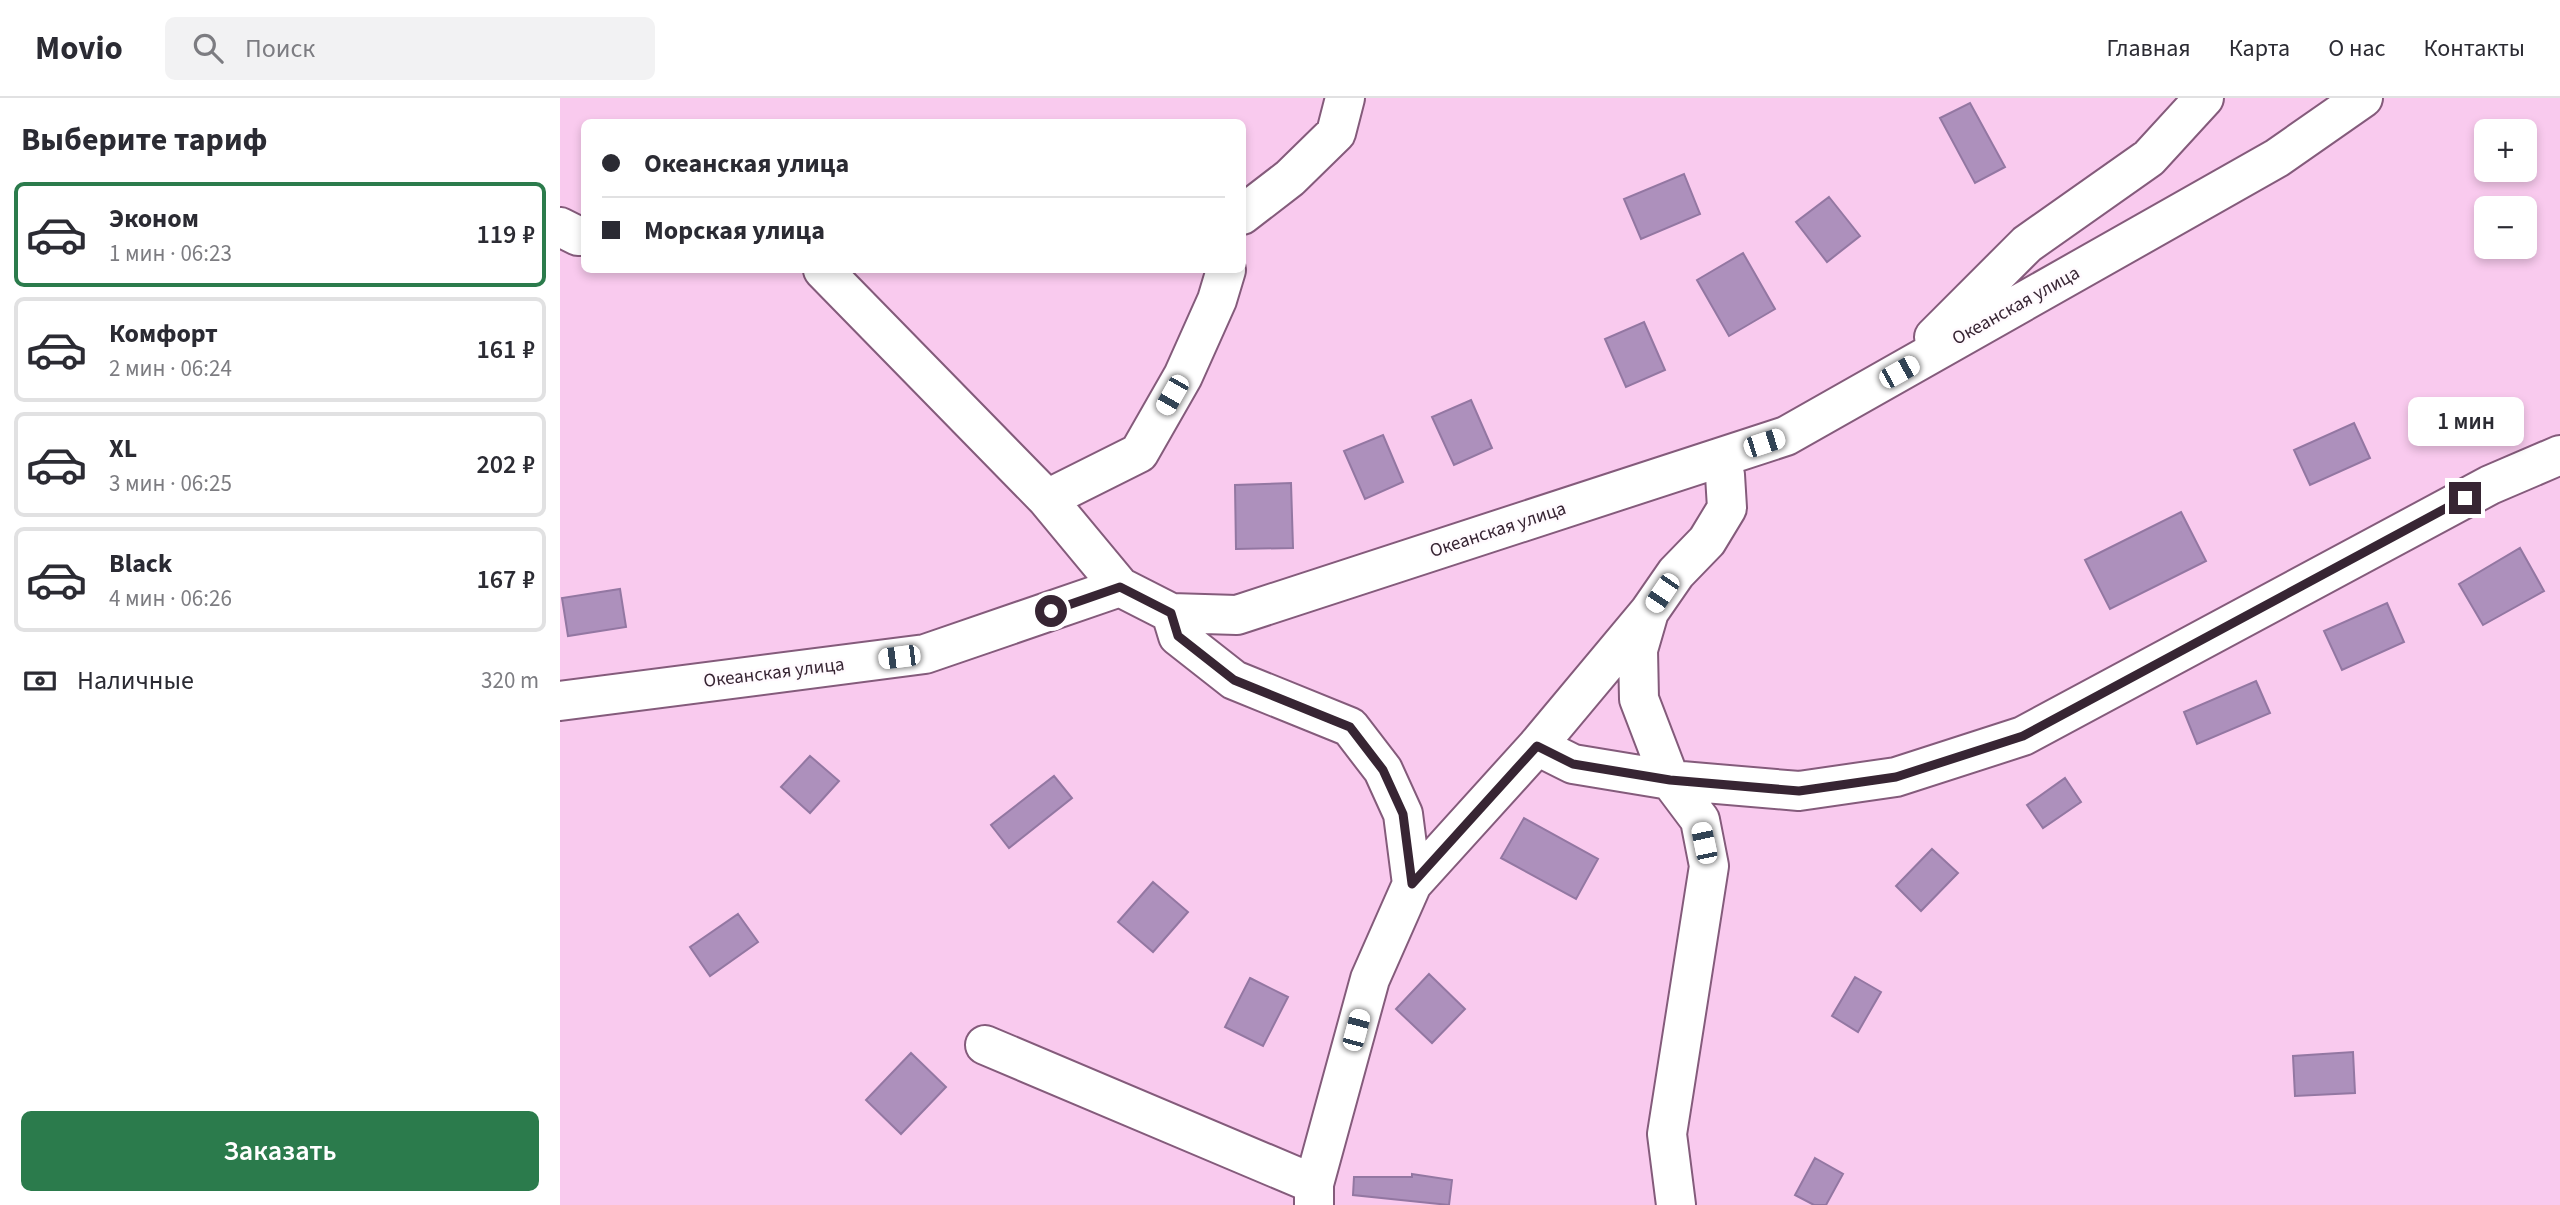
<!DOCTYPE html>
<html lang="ru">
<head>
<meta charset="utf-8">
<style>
	:root { --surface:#fff; --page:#f2f2f3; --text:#2b2b33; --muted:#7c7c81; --line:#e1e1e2; --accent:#2b7b4c }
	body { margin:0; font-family:"Source Sans 3",sans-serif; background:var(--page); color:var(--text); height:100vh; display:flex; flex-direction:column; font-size:26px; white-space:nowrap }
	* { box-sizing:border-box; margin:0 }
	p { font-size:23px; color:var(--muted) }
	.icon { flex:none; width:38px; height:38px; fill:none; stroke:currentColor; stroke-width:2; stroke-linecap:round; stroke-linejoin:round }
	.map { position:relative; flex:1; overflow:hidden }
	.panel { display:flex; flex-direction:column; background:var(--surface); width:560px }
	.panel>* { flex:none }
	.guide { position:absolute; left:21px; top:21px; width:665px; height:154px; border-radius:10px; box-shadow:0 4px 10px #0003; display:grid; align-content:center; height:154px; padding:0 21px; background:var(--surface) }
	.controls { position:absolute; left:1914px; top:21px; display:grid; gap:14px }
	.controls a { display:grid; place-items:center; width:63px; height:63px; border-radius:10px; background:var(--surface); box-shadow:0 4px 10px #0003; font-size:35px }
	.end { position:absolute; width:32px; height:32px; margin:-16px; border:9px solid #372533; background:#fff; box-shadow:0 0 0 4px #fff }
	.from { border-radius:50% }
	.bubble { position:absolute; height:49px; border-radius:10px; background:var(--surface); box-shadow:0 4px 10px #0003; font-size:23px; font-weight:600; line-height:49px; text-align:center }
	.car { position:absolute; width:21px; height:42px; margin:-21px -10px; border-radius:9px; box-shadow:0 0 5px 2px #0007; background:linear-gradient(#fff 24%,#345 0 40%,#fff 0 76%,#345 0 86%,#fff 0) }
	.guide b { display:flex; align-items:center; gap:24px; height:66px; font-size:26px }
	.guide b+b { border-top:2px solid var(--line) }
	.guide i { width:18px; height:18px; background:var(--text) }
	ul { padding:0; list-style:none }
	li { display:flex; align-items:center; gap:21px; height:105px; margin:0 14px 10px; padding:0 7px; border:4px solid var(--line); border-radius:10px }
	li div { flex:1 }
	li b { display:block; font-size:26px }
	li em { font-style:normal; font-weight:600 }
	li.on { border-color:var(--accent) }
	li>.icon { width:63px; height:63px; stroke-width:1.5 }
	h2 { padding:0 21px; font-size:32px; line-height:84px }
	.pay { display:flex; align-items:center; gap:18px; height:77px; padding:0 21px; font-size:26px }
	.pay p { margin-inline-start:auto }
	.cta { display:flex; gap:14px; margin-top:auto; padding:14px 21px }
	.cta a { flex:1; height:80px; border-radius:10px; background:var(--accent); color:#fff; font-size:28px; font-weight:600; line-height:80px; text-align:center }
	header { display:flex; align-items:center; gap:42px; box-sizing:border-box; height:98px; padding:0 35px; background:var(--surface); border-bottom:2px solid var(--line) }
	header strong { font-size:33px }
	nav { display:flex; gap:38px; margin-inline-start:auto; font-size:24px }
	.search { width:490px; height:63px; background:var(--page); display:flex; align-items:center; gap:18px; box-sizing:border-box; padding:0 24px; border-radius:10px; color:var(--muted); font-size:26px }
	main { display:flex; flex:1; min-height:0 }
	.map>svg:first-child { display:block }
	.building { fill:#ad90bc; stroke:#9377a2; stroke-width:2 }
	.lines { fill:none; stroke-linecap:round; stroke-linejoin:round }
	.minor-casing { stroke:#845b7b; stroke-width:42 }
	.minor { stroke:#fff; stroke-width:38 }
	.route { stroke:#372533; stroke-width:9 }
	.labels { text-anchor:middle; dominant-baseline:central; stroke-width:5; stroke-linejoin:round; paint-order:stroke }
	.street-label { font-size:19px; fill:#372533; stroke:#fffafe }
</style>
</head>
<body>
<header>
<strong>Movio</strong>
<div class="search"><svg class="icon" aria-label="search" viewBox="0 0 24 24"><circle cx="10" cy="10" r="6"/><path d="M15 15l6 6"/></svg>Поиск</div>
<nav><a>Главная</a><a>Карта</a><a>О нас</a><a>Контакты</a></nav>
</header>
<main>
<section class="panel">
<h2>Выберите тариф</h2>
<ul>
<li class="on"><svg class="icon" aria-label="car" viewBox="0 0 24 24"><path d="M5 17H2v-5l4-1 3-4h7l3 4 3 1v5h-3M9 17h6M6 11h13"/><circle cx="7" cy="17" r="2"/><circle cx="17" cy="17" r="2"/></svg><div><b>Эконом</b><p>1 мин · 06:23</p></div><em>119 ₽</em></li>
<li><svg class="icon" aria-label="car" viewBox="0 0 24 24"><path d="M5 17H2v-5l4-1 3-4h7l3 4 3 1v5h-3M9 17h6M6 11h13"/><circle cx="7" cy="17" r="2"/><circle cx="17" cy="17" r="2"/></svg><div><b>Комфорт</b><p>2 мин · 06:24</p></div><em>161 ₽</em></li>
<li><svg class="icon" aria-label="car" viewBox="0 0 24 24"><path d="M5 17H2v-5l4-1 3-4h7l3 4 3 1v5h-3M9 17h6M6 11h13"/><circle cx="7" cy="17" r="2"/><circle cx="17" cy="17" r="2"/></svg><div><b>XL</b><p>3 мин · 06:25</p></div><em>202 ₽</em></li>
<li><svg class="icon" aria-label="car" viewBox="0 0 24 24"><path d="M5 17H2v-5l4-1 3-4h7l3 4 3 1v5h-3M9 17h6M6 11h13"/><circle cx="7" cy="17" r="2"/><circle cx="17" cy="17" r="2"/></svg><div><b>Black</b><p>4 мин · 06:26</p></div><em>167 ₽</em></li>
</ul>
<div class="pay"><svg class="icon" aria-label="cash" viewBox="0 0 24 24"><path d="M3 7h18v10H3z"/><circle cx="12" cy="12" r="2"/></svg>Наличные<p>320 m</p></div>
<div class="cta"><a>Заказать</a></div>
</section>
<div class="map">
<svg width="2000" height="1107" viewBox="0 0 2000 1107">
	<rect width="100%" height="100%" fill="#f9caee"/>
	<path class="building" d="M1410 5 1445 69 1415 85 1380 20Z
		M1124 76 1140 116 1081 141 1064 101Z
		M1269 99 1300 138 1267 164 1236 124Z
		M1183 155 1215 211 1169 238 1137 182Z
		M1084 224 1105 272 1066 289 1045 241Z
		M911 302 932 350 894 367 872 319Z
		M1794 325 1810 360 1750 387 1734 352Z
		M823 337 843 384 805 401 784 353Z
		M731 385 733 450 676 451 675 387Z
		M1621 414 1646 463 1550 511 1525 462Z
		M1960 450 1984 493 1923 527 1899 486Z
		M60 491 66 529 8 538 2 500Z
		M1827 505 1844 544 1782 572 1764 533Z
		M1696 583 1710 615 1637 646 1624 614Z
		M250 658 279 683 250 715 221 689Z
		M494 678 512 700 449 750 431 727Z
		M1505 680 1521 704 1483 730 1467 707Z
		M964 720 1038 761 1016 801 941 760Z
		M1372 751 1398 775 1361 813 1336 788Z
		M593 784 628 814 593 854 558 824Z
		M178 816 198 844 150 878 130 849Z
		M869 876 905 911 872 945 836 911Z
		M1295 879 1321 894 1298 934 1272 918Z
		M690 880 728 899 703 948 665 929Z
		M1793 954 1795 995 1735 998 1733 958Z
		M351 955 386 989 341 1036 306 1002Z
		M1255 1060 1283 1076 1266 1107H1254L1235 1097Z
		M852 1076 892 1082 889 1107 793 1097 794 1079H852Z"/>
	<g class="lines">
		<defs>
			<path id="minor" d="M682 117 730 80 776 35 785 0
				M0 129 18 138H24
				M263 172 487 401 560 489
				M1374 239 1467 146 1589 60 1644 0
				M487 401 579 355 623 278 657 202 666 172
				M1089 514 1078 552 1079 601 1110 682 1140 722 1149 768 1107 1036 1116 1107
				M611 515 618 538 674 582 790 629 823 672 843 716 852 786 810 881 754 1086V1107
				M0 603 365 556 560 489 611 515 677 517 1226 338 1717 60 1803 0
				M977 648 1013 666 1110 682 1239 693 1336 679 1463 638 1930 387 2000 357
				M852 786 977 648 1089 514 1116 475 1147 443 1167 410 1165 377 1160 360
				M425 947 754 1086"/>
		</defs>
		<use href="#minor" class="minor-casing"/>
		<use href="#minor" class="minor"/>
	</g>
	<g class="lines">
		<path class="route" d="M491 513 560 489 611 515 618 538 674 582 790 629 823 672 843 716 852 786 977 648 1013 666 1110 682 1239 693 1336 679 1463 638 1905 400"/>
	</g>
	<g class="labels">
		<g class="street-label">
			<text transform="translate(1456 208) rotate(-29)">Океанская улица</text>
			<text transform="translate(938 432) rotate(-18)">Океанская улица</text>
			<text transform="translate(214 575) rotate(-7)">Океанская улица</text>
		</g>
	</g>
</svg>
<div class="controls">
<a>+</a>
<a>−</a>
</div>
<i class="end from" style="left:491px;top:513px"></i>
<i class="end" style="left:1905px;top:400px"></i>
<div class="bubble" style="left:1848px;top:299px;width:116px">1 мин</div>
<i class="car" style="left:1339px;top:274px;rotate:61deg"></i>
<i class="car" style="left:612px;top:297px;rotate:210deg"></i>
<i class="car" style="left:1204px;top:345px;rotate:72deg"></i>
<i class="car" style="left:1102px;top:495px;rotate:214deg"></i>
<i class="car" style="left:339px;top:559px;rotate:263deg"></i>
<i class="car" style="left:1144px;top:745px;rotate:348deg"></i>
<i class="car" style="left:796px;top:932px;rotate:15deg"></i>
<div class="guide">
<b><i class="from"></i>Океанская улица</b>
<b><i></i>Морская улица</b>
</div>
</div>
</main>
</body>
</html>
